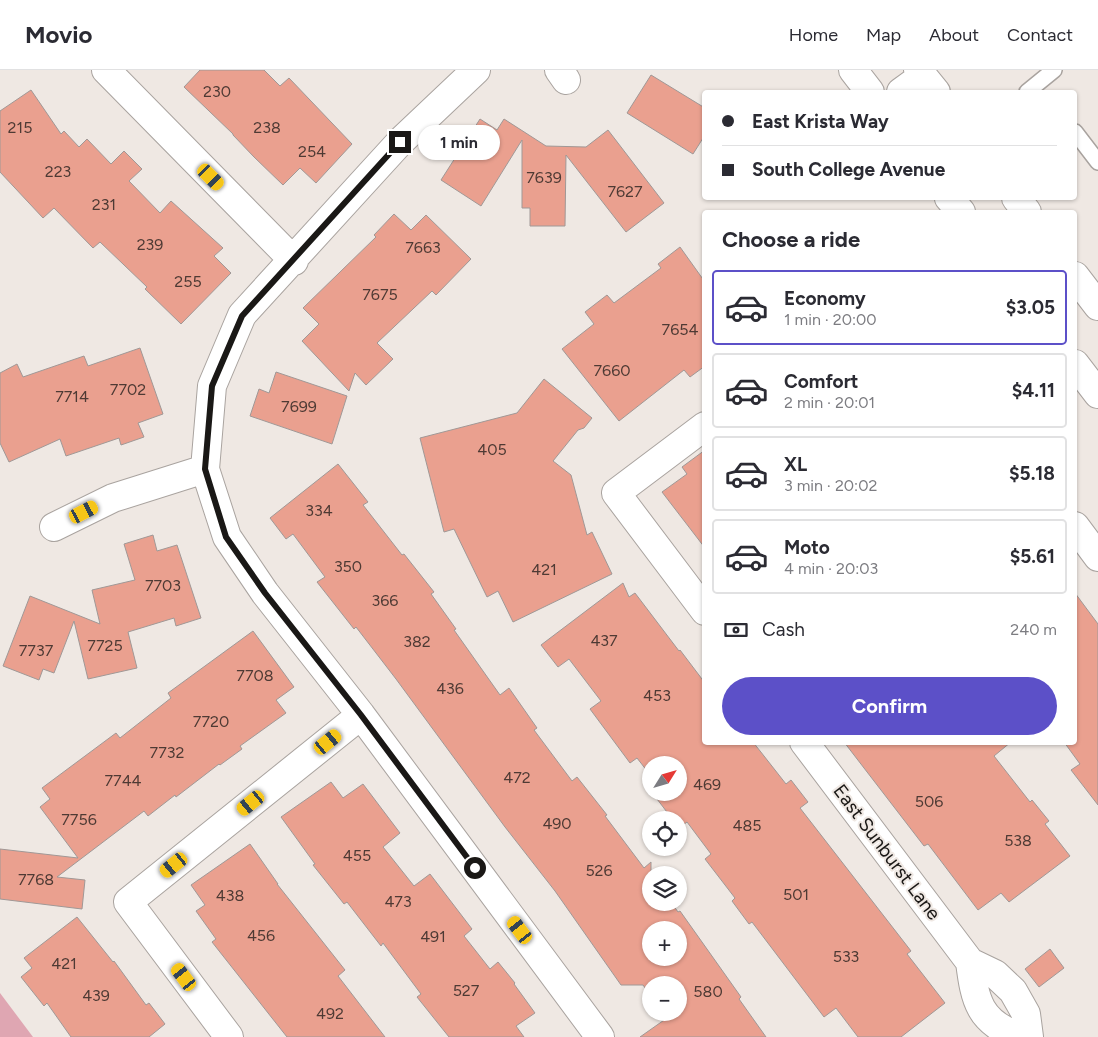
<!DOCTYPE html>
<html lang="en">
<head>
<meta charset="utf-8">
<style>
	:root { --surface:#fff; --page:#f2f2f3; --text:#2b2b33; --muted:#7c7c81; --line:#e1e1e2; --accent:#5c50c8 }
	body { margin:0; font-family:Figtree,sans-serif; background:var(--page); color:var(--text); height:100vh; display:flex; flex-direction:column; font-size:19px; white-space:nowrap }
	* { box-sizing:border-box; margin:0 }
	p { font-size:16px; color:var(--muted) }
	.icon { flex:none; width:28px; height:28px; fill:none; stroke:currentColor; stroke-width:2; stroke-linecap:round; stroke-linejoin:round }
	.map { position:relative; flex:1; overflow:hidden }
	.sheet { position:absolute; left:702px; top:140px; width:375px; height:535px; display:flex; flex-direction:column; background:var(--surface); border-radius:5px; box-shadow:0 1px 4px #0004 }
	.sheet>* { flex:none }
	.guide { position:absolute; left:702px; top:20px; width:375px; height:110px; border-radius:5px; box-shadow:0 1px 4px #0004; display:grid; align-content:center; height:110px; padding:0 20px; background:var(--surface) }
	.needle { width:32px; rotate:53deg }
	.controls { position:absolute; left:642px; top:686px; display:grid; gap:10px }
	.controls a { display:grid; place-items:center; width:45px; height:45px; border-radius:50%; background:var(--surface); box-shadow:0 1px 4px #0004; font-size:25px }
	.end { position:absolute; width:22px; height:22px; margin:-11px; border:6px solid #1a1816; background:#fff; box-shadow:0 0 0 2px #fff }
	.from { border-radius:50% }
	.bubble { position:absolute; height:35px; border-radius:18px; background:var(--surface); box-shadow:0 1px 4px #0004; font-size:16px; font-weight:700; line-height:35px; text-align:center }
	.car { position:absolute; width:15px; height:30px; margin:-15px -8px; border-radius:6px; box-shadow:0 0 4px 1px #0007; background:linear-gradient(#f5c518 24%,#345 0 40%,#f5c518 0 76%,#345 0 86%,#f5c518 0) }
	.guide b { display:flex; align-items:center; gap:18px; height:48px; font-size:19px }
	.guide b+b { border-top:1px solid var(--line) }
	.guide i { width:12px; height:12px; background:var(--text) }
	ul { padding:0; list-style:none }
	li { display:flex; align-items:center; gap:15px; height:75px; margin:0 10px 8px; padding:0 10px; border:2px solid var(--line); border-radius:5px }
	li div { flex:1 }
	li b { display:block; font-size:19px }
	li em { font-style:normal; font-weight:700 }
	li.current { border-color:var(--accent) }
	li>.icon { width:45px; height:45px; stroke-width:1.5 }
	h2 { padding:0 20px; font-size:22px; line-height:60px }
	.pay { display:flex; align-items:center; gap:12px; height:55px; padding:0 20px; font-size:19px }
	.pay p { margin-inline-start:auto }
	.primary-button { display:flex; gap:10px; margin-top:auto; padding:10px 20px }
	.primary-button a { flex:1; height:58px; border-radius:30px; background:var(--accent); color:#fff; font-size:20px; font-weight:700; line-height:58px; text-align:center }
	header { display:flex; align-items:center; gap:30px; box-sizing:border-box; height:70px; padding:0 25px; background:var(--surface); border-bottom:1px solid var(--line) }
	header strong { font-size:24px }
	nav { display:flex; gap:28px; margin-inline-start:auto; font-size:18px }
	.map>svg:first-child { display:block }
	.green { fill:#dfa6b2 }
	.building { fill:#eaa08f; stroke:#a09896; fill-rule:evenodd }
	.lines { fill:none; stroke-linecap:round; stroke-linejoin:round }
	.lane-casing { stroke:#a9a39f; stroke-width:18 }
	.street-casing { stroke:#a9a39f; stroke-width:30 }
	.secondary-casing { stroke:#a9a39f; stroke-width:30 }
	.lane { stroke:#fff; stroke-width:15 }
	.street { stroke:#fff; stroke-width:28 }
	.secondary { stroke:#fff; stroke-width:28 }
	.route { stroke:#1a1816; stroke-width:6 }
	.labels { text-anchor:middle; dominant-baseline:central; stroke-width:4; stroke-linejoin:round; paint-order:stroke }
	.number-label { font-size:16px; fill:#4e3a34 }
	.street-label { font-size:19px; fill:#1a1816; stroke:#efe8e3 }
</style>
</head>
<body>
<header>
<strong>Movio</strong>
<nav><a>Home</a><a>Map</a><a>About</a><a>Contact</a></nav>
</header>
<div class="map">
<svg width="1098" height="967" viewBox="0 0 1098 967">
	<rect width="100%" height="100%" fill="#efe8e3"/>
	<path class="green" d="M0 923 33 967H0Z"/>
	<path class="building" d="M200 0H264L280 16 289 8 352 74 316 113 300 98 283 115 254 87 233 65V64L184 17Z
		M651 5 705 38V65L693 84 627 43Z
		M31 20 61 64 64 61 79 77 87 69 111 94 124 81 142 99 129 111 160 143 171 131 223 178 214 186 231 203 181 254 145 219 147 217 100 172 93 178 54 138 43 148 0 102V41Z
		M480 49 497 60 504 49 546 76 586 77 608 60 664 133 626 162 566 85 565 156H530V138H522V70L481 136 441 110Z
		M394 144 411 160 426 145 471 189 436 225 432 221 377 273 393 289 366 315 355 303 349 321 302 271 319 254 303 238 376 167 374 165Z
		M680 177 705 212V296L690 307 684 300 619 351 562 279 594 254 585 242 607 225 614 233 661 198 658 194Z
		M140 278 163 344 138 353 144 367 121 375 119 368 66 386 60 369 9 392 0 373V303L17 294 23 307 84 286 88 296Z
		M276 302 347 326 332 374 250 346 259 319 269 323Z
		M544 309 592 348 584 358 578 360 553 391 571 405 587 465 592 462 612 504 513 552 498 521 487 527 454 459 444 462 420 368 517 343Z
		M705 380V478L662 422 687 404 682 397Z
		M338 394 368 432 363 435 402 485 404 484 434 522 431 524 456 559 454 560 500 625 509 618 537 658 534 660 572 711 577 707 607 745 605 746 644 798 651 792V832H671L678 842 680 841 741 927 739 929 766 967H640L667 948 662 942H679V915H651V926L643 915H621L555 821 505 757 396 609 356 557 354 559 317 512 325 507 293 464 286 469 270 448ZM651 860H679V888H651Z
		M153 465 157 481 177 475 201 548 176 556 174 548 128 562 137 598 88 609 74 551 54 603 43 599 39 610 3 596 30 526 100 554 92 520 135 510 124 474Z
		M623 513 629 527 635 523 679 581 680 580 705 613V672H753L786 714 791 710 808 732 800 738 911 881 907 884 945 933 901 967H858L836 938 824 947 752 852 749 854 732 831 735 828 705 789 711 784 687 752 679 758V750H673L657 729 664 722H679V695H651V706L637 688 630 693 590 639 601 631 569 589 558 597 541 575Z
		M1075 523 1098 554V735L1071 700 1080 694 1064 672H1075Z
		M253 561 294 617 276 630 286 643 240 676 242 679 220 695 219 694 176 727 175 725 148 746 144 741 57 807 85 810 82 839 0 829V779L78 788 40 737 50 729 42 718 116 663 120 668 171 628 168 623Z
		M844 672H1011L994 686 1030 732 1032 730 1049 751 1045 754 1070 786 1009 832 1001 823 978 840 928 774 924 776Z
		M331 712 343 728 363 714 400 763 383 777 414 816 430 804 472 859 464 866 490 899 498 892 515 913 514 914 535 943 516 956 524 967H449L417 927 421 924 383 873 381 876 347 832 344 834 313 795 315 794 281 747Z
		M250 774 278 814H277L345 900 338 906 385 967H287L212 872 216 869 196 841 205 835 191 815Z
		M77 847 113 892 114 891 146 935 149 933 165 954 149 967H71L47 933 44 936 21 907 32 898 24 888Z
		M1050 879 1064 898 1039 917 1025 899Z"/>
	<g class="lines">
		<defs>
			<path id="lane" d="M1027 22 1054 0
				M1075 62 1098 92"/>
			<path id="street" d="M106 0 294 191
				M476 0 400 72 242 245 212 316 205 399 227 467 265 523 361 645 600 967
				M559 0 566 10
				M705 356 616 423 705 541
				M1075 456 1098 487
				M54 457 113 428 205 399
				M804 672 970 892 995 904 1013 921 1026 944 1029 967
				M970 892C975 931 979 952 1020 967
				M229 967 128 832 361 645"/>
			<path id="secondary" d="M853 0 870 22
				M918 0 936 22
				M901 22 923 6
				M949 128 961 142
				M1016 128 1027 142
				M1075 206 1098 236
				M1075 294 1098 324"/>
		</defs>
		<use href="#lane" class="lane-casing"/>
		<use href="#street" class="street-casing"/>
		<use href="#secondary" class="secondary-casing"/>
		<use href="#lane" class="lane"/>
		<use href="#street" class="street"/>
		<use href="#secondary" class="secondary"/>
	</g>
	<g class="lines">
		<path class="route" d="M400 72 242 246 212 316 205 399 226 467 265 523 361 645 475 798"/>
	</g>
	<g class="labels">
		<g class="number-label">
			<text x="217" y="21">230</text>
			<text x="20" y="57">215</text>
			<text x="267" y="57">238</text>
			<text x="312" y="81">254</text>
			<text x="58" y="101">223</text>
			<text x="544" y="107">7639</text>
			<text x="625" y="121">7627</text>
			<text x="104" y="134">231</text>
			<text x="150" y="174">239</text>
			<text x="423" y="177">7663</text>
			<text x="188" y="211">255</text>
			<text x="380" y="224">7675</text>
			<text x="680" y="259">7654</text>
			<text x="612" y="300">7660</text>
			<text x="128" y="319">7702</text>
			<text x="72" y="326">7714</text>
			<text x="299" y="336">7699</text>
			<text x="492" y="379">405</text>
			<text x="319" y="440">334</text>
			<text x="348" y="496">350</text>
			<text x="544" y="499">421</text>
			<text x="163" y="515">7703</text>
			<text x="385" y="530">366</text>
			<text x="604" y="570">437</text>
			<text x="417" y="571">382</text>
			<text x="105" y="575">7725</text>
			<text x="36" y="580">7737</text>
			<text x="255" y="605">7708</text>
			<text x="450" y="618">436</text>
			<text x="657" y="625">453</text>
			<text x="211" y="651">7720</text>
			<text x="167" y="682">7732</text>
			<text x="517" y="707">472</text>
			<text x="123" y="710">7744</text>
			<text x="707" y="714">469</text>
			<text x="929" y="731">506</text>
			<text x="79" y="749">7756</text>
			<text x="557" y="753">490</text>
			<text x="747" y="755">485</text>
			<text x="1018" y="770">538</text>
			<text x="357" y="785">455</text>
			<text x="599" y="800">526</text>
			<text x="36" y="809">7768</text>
			<text x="796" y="824">501</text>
			<text x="230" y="825">438</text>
			<text x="398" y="831">473</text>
			<text x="261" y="865">456</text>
			<text x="433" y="866">491</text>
			<text x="846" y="886">533</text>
			<text x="64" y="893">421</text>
			<text x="466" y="920">527</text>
			<text x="708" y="921">580</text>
			<text x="96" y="925">439</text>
			<text x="330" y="943">492</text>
		</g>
		<g class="street-label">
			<text transform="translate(887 782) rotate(53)">East Sunburst Lane</text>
		</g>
	</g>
</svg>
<div class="controls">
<a><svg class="needle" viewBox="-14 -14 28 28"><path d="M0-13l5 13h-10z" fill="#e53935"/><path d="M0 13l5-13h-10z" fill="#7c7c81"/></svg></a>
<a><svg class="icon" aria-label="locate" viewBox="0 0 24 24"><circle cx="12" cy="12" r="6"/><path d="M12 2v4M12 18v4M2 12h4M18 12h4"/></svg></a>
<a><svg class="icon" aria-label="layers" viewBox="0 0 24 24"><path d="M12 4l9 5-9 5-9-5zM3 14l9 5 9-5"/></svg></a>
<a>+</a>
<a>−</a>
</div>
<i class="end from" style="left:475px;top:798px"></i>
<i class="end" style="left:400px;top:72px"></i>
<div class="bubble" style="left:418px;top:55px;width:82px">1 min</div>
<i class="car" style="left:211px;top:107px;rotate:135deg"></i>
<i class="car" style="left:84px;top:442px;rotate:63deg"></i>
<i class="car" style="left:328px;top:672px;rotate:51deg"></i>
<i class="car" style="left:251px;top:733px;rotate:231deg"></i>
<i class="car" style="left:174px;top:795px;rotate:231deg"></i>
<i class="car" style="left:520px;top:860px;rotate:323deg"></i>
<i class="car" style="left:184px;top:907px;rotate:323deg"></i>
<div class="guide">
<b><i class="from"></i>East Krista Way</b>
<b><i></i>South College Avenue</b>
</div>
<section class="sheet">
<h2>Choose a ride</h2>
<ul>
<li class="current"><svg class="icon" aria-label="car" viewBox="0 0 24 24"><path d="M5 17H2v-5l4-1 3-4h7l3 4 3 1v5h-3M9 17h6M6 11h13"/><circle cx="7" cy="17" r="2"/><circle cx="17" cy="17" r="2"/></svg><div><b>Economy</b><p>1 min · 20:00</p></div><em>$3.05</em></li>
<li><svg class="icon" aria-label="car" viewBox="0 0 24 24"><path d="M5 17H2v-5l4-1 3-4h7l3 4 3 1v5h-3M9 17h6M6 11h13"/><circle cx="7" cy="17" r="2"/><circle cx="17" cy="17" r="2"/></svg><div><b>Comfort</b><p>2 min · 20:01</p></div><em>$4.11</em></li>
<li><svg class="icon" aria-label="car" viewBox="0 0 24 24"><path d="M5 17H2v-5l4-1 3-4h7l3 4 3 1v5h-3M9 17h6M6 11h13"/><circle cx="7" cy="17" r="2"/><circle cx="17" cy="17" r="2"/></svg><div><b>XL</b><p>3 min · 20:02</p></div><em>$5.18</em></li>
<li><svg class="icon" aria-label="car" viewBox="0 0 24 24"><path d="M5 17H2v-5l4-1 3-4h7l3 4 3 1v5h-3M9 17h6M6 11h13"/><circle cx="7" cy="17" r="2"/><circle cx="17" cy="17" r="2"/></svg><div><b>Moto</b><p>4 min · 20:03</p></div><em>$5.61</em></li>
</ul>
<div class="pay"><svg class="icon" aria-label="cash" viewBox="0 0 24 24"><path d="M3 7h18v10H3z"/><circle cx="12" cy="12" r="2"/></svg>Cash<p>240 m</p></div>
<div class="primary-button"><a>Confirm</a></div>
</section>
</div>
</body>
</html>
